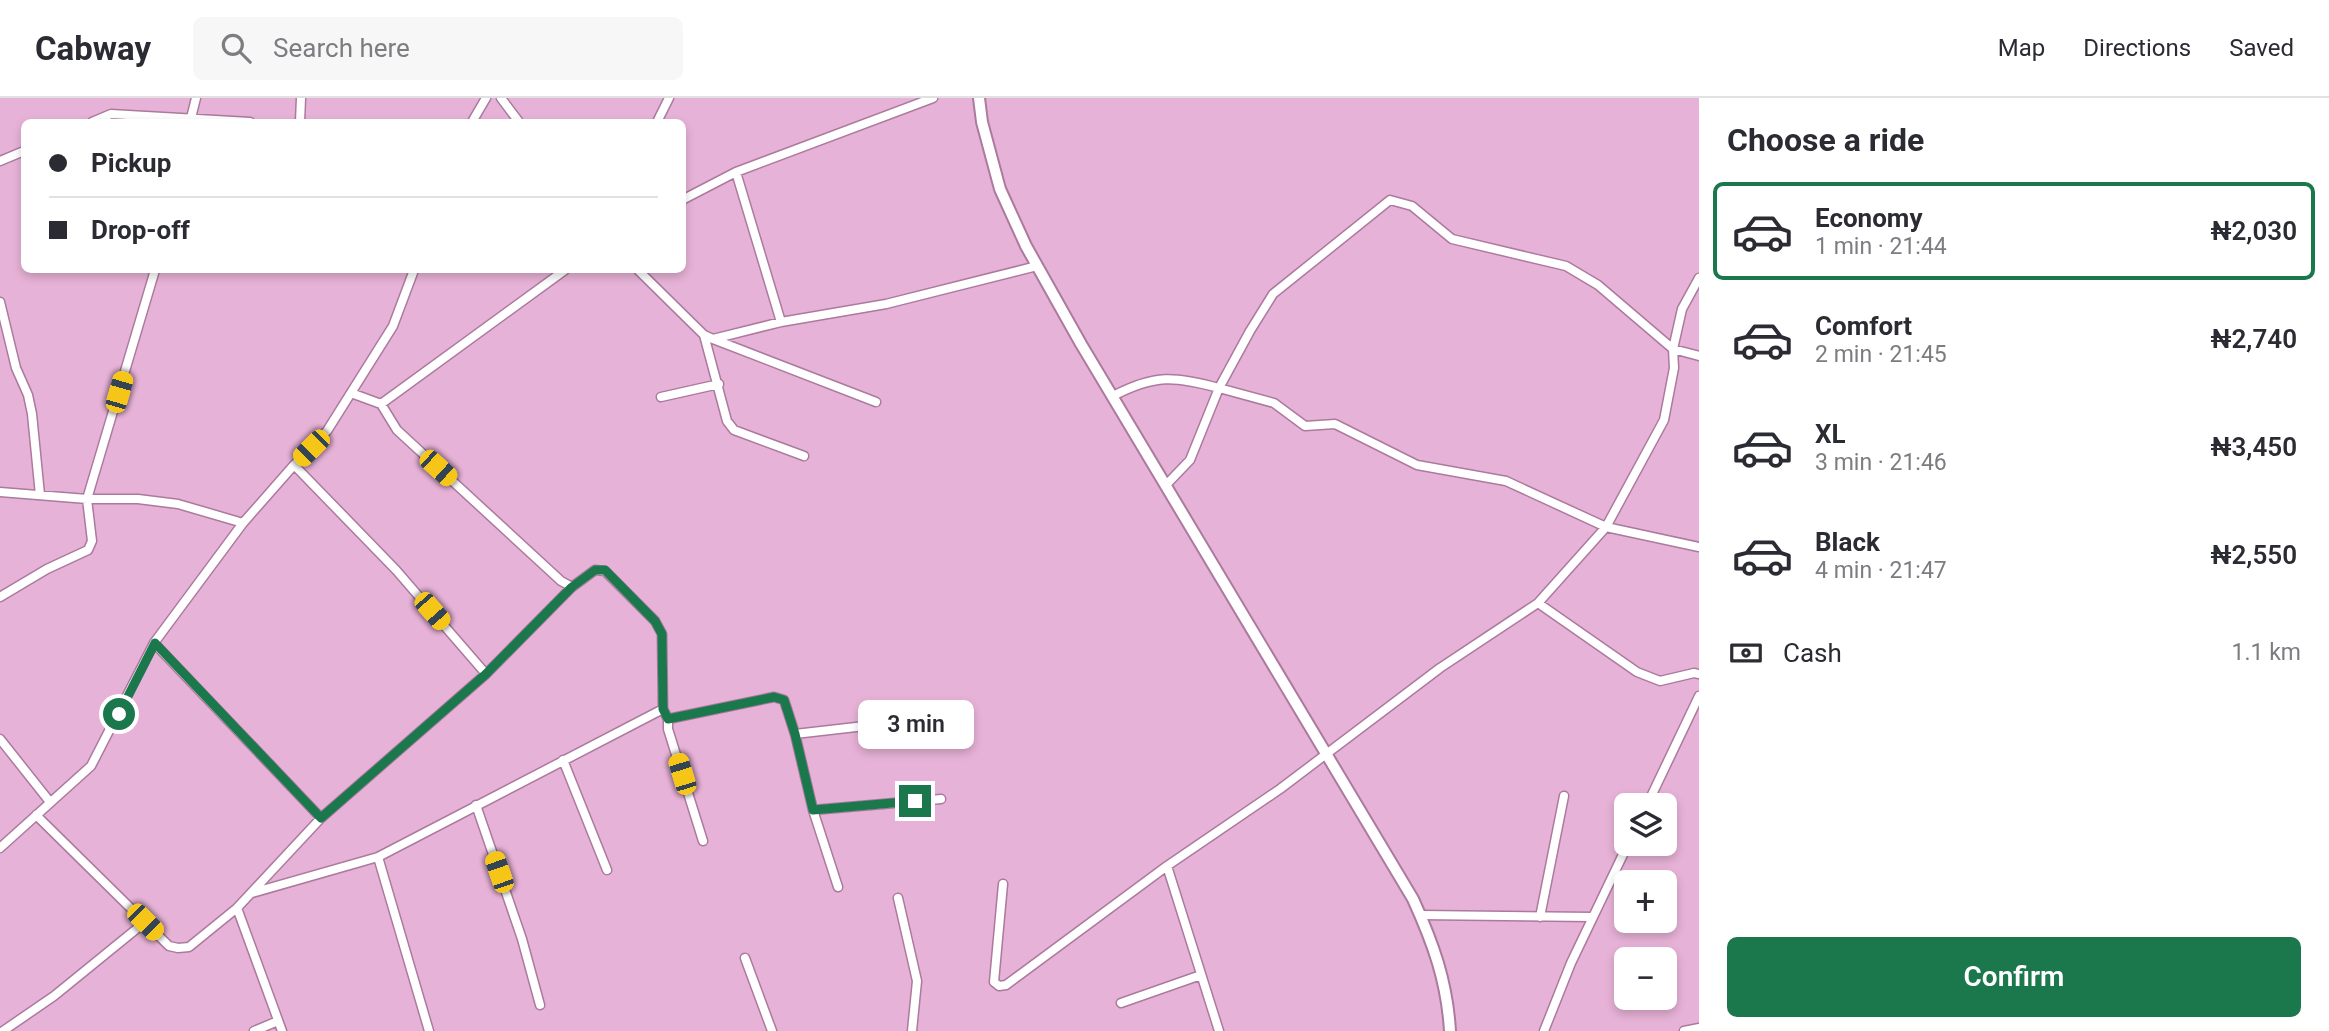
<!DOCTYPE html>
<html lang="en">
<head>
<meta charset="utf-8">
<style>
	:root { --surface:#fff; --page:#f7f7f7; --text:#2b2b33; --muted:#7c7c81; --line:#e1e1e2; --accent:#1b774c }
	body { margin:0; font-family:Roboto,sans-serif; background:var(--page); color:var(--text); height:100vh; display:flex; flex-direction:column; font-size:26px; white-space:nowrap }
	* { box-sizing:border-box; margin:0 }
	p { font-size:23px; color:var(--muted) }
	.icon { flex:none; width:38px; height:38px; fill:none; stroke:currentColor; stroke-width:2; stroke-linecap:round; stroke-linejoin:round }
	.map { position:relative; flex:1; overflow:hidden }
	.details { display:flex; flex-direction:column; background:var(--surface); width:630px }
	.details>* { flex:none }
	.guide { position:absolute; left:21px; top:21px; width:665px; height:154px; border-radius:10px; box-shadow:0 4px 10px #0003; display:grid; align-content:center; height:154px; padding:0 28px; background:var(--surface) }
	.controls { position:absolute; left:1614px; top:695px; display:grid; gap:14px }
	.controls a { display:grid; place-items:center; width:63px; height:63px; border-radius:10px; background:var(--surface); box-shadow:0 4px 10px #0003; font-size:35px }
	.end { position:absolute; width:32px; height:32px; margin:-16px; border:9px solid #1b774c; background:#fff; box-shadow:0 0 0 4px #fff }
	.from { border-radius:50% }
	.bubble { position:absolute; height:49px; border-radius:10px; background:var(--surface); box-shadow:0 4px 10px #0003; font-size:23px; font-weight:600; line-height:49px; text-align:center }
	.car { position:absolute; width:21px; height:42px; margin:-21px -10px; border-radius:9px; box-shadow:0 0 5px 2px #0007; background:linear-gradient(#f5c518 24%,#345 0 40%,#f5c518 0 76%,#345 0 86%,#f5c518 0) }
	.guide b { display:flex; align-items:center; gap:24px; height:66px; font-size:26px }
	.guide b+b { border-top:2px solid var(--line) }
	.guide i { width:18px; height:18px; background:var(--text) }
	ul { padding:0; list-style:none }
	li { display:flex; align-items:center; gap:21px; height:98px; margin:0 14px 10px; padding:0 14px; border:4px solid transparent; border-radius:10px }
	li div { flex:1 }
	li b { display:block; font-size:26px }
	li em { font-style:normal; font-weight:600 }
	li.current { border-color:var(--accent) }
	li>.icon { width:63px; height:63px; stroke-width:1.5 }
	h2 { padding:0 28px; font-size:32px; line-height:84px }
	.pay { display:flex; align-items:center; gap:18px; height:77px; padding:0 28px; font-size:26px }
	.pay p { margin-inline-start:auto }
	.cta { display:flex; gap:14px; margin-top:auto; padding:14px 28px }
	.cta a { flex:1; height:80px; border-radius:10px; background:var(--accent); color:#fff; font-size:28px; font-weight:600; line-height:80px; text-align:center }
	header { display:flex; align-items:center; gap:42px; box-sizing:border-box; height:98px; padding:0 35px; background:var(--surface); border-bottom:2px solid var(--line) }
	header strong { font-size:33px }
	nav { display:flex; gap:38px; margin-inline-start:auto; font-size:24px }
	.search { width:490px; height:63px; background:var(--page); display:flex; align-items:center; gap:18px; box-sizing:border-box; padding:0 24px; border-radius:10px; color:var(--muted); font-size:26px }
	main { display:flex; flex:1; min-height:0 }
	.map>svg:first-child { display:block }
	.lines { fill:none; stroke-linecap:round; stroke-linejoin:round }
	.minor-casing { stroke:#ab7a9d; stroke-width:11 }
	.secondary-casing { stroke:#ab7a9d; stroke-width:14 }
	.minor { stroke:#fff; stroke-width:8 }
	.secondary { stroke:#fff; stroke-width:10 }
	.route { stroke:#1b774c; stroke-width:9 }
</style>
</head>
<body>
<header>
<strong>Cabway</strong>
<div class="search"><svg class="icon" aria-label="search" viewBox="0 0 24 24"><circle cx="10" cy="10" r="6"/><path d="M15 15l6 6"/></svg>Search here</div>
<nav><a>Map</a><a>Directions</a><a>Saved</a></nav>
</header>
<main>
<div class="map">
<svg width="1699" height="933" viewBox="0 0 1699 933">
	<rect width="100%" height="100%" fill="#e7b2d7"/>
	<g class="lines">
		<defs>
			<path id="minor" d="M501 0 519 24
				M92 24 111 16 250 24
				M190 24 196 0
				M300 24 301 0
				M472 24 486 0
				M657 24 669 0
				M0 63 24 53
				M736 74 781 224
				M682 102 736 74 933 0
				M638 172 704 237 727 323 734 332 804 358
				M0 204 16 270 28 297 32 316 40 397
				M704 237 713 241 781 224 886 206 1037 168
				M713 241 876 304
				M351 295 381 306 397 332 561 483 572 489 595 472 605 473 655 523 662 536 663 611
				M1113 298C1155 276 1175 278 1219 290L1250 233 1273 196 1390 102 1412 108 1452 141 1566 168 1598 187 1673 251 1699 258
				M661 299 719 286
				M381 306 565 172
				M294 367 396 472 486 576 321 720
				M1166 387 1190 362 1219 290 1274 305 1305 328 1335 326 1417 367 1506 383 1606 429 1664 322 1674 270 1673 251 1682 211 1699 180
				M0 394 87 401H138L178 406 243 425
				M1699 449 1606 429 1538 505 1637 574 1660 583 1694 575 1699 576
				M0 499 47 471 88 452 92 443 87 401 155 172
				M154 545 321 720 237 810 282 933
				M486 576 572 489
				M668 621V631L703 743
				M795 636 891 625
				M0 641 50 704
				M563 662 607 772
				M476 707 522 841 540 907
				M1647 707 1699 598
				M813 712 941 701
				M36 717 169 848 178 850 189 849 237 810
				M0 750 91 668 154 545 243 425 294 367 327 333 393 228 414 172
				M378 759 429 933
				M1167 768 1219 933
				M1003 786 994 884 999 888 1006 887 1167 768 1280 691 1440 570 1538 505
				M252 795 378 759 663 611 668 621 774 599 784 602 795 636 813 712 838 789
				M898 800 917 883 912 933
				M1421 817 1593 819
				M1540 819 1564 698
				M745 860 772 933
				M1121 905 1201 877
				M3 933 54 898 145 824
				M254 933 278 923
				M1544 933 1571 865 1628 746
				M1684 933 1699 930"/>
			<path id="secondary" d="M979 0 982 24 1000 91 1026 148 1081 246 1413 801C1433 845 1447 883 1450 933"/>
		</defs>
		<use href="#minor" class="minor-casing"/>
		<use href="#secondary" class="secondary-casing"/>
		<use href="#minor" class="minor"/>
		<use href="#secondary" class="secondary"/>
	</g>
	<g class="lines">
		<path class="route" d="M119 616 155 545 321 720 486 576 572 489 595 472H605L655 523 662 536 663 611 668 621 774 599 784 602 795 636 813 712 915 703"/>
	</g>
</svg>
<div class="controls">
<a><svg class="icon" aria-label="layers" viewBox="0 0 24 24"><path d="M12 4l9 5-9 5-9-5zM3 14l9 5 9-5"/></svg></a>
<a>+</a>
<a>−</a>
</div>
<i class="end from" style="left:119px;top:616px"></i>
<i class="end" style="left:915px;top:703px"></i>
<div class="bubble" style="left:858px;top:602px;width:116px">3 min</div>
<i class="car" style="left:119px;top:294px;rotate:16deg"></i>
<i class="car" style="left:311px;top:350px;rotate:225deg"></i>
<i class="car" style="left:438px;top:370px;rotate:132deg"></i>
<i class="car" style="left:432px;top:513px;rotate:139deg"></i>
<i class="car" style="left:682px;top:676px;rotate:343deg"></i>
<i class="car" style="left:499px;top:774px;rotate:341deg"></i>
<i class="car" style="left:145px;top:824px;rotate:135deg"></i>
<div class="guide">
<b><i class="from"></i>Pickup</b>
<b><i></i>Drop-off</b>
</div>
</div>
<section class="details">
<h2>Choose a ride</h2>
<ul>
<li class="current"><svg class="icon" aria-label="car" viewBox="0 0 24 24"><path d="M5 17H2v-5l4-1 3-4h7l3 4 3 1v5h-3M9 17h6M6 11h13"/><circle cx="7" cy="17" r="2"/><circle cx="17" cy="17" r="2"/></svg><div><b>Economy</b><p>1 min · 21:44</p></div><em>₦2,030</em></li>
<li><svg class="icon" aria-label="car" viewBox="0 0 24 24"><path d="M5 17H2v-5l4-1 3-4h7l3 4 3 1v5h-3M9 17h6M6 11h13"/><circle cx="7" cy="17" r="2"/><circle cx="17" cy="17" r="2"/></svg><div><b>Comfort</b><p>2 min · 21:45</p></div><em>₦2,740</em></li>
<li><svg class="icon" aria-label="car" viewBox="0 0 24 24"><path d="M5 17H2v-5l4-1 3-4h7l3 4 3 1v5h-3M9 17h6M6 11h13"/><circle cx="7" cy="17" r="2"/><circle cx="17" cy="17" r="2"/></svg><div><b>XL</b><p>3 min · 21:46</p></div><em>₦3,450</em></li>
<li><svg class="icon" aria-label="car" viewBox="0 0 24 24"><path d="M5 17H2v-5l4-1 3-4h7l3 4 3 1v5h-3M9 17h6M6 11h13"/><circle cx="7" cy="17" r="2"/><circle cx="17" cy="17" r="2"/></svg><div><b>Black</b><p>4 min · 21:47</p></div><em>₦2,550</em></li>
</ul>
<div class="pay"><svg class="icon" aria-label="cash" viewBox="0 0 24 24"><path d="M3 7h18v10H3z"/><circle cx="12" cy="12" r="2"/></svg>Cash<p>1.1 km</p></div>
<div class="cta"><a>Confirm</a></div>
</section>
</main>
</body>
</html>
